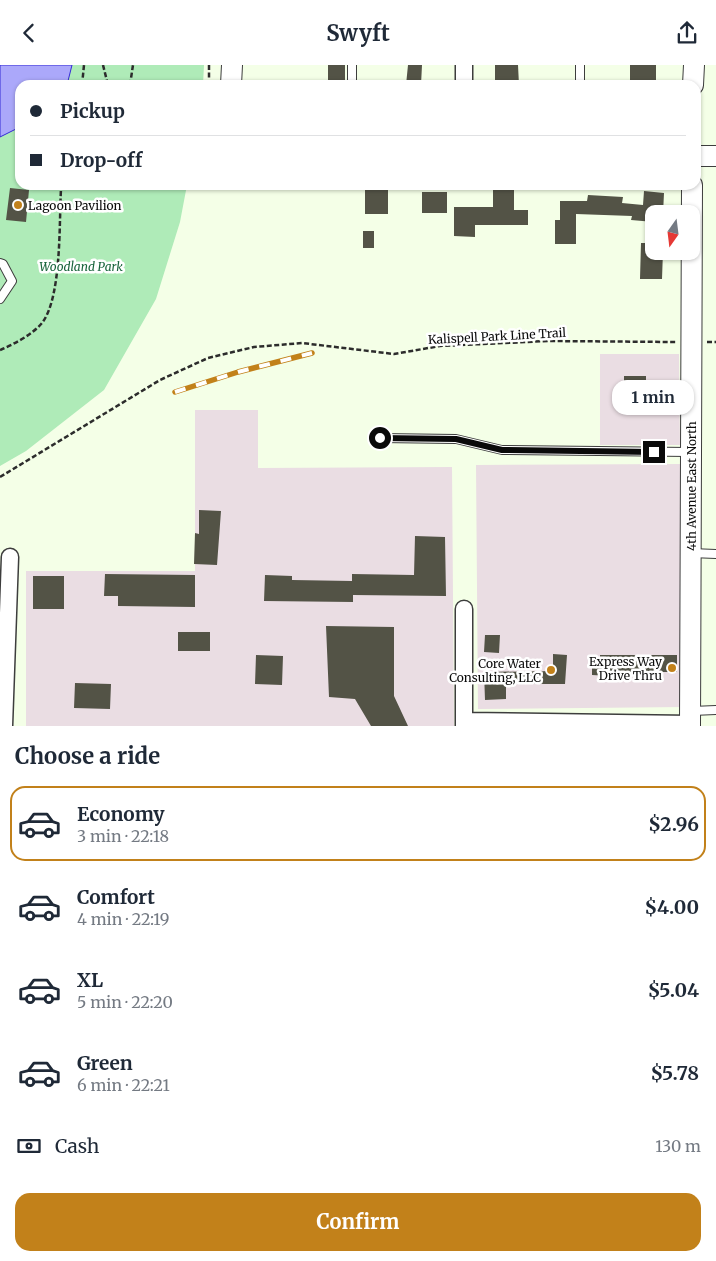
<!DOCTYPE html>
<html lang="en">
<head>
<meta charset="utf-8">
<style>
	:root { --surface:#fff; --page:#f2f2f3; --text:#1f2937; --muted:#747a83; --line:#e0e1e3; --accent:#c2811a }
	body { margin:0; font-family:Merriweather,serif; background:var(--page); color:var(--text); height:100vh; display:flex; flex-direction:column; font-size:19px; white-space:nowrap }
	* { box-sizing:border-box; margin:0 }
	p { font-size:16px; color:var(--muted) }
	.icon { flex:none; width:28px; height:28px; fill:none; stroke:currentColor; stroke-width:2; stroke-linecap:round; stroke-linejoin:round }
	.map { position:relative; height:661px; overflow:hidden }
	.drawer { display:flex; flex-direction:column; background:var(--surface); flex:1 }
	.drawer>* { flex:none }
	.banner { position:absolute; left:15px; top:15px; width:686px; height:110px; border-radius:15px; box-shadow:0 1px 4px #0004; display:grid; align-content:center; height:110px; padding:0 15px; background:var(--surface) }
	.needle { width:32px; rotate:194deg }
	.tools { position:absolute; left:645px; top:140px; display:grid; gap:10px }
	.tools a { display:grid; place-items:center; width:55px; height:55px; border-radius:10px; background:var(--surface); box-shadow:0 1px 4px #0004; font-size:25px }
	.end { position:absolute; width:22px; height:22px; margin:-11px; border:6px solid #0a0a0a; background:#fff; box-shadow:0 0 0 2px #fff }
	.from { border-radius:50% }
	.bubble { position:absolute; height:35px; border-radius:15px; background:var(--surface); box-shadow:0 1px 4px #0004; font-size:16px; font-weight:700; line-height:35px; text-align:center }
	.banner b { display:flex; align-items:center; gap:18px; height:48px; font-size:19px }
	.banner b+b { border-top:1px solid var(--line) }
	.banner i { width:12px; height:12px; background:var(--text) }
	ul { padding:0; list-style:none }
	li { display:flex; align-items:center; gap:15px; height:75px; margin:0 10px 8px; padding:0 5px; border:2px solid transparent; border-radius:15px }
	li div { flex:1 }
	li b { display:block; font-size:19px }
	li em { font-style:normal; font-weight:700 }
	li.active { border-color:var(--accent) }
	li>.icon { width:45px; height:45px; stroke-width:1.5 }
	h2 { padding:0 15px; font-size:22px; line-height:60px }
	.pay { display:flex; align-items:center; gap:12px; height:55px; padding:0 15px; font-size:19px }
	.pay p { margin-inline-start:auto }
	.action { display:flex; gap:10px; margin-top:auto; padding:10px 15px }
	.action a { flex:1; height:58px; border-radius:15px; background:var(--accent); color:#fff; font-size:20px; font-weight:700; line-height:58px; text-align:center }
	header { display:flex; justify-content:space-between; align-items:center; height:65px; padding:0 15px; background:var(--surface); font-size:22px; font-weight:700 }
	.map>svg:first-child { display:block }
	.industrial { fill:#eadde3 }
	.green { fill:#afebb8 }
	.water { fill:#aba8fa; stroke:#352ad6 }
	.building { fill:#535346 }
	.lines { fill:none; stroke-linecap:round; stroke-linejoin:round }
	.service-casing { stroke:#3d3d3d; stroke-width:10 }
	.minor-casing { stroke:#3d3d3d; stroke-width:19 }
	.tertiary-casing { stroke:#3d3d3d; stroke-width:22 }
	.path { stroke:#2c2c2c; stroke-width:2.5; stroke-dasharray:5 2.5; stroke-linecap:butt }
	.service { stroke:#fff; stroke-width:8 }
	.minor { stroke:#fff; stroke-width:16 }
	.tertiary { stroke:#fff; stroke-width:20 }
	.rail-casing { stroke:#c2811a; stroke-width:5.5 }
	.rail { stroke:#fff; stroke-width:4; stroke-dasharray:11; stroke-linecap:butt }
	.route { stroke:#0a0a0a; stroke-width:6 }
	.poi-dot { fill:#c2811a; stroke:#fff; stroke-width:2 }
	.labels { text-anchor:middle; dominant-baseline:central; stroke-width:5; stroke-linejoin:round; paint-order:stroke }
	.poi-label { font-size:12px; fill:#0a0a0a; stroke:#fff; text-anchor:end }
	.park-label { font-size:12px; font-style:italic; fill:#18643b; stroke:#fff }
	.street-label { font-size:12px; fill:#0a0a0a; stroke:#fff }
</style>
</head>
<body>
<header><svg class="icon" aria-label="back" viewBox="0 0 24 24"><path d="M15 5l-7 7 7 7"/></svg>Swyft<svg class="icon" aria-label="share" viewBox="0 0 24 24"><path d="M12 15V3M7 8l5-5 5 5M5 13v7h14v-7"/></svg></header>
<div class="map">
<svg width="716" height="661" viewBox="0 0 716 661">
	<rect width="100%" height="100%" fill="#f4ffe7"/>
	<path class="industrial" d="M600 289H679L680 380H600Z
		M195 345H258V403L452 402 454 661H26V506H195Z
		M682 399 685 642 478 644 476 400Z"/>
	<path class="green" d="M0 0H204L203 20H20V120H187L180 157 156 234 104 325 26 386 0 401Z"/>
	<path class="water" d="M0 0H72L67 20H20V62L0 72Z"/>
	<path class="building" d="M328 0H345V20H328Z
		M408 0H422L421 20H406Z
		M495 0H518L519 20H495Z
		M630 0H656V20H630Z
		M365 120H388V149H365Z
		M493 120H514V145H528V160H475V172L454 171V142H493Z
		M10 123 29 125 26 157 6 155Z
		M644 126 664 128 663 149H654V157L631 155 632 151 576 149V179H555V155H560V136H587L588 130 623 132 622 138 643 140Z
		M422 127H447V148H422Z
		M363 166H374V183H363Z
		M641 178H654V186H663L662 214H640Z
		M624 311H646V348H624Z
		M199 445 221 446 217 500 194 499 195 468 199 469Z
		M415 471 445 472 446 531 353 530V537L264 536 265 510 292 511V515L352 516V509L414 510Z
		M105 509 195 510V542L118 541V531H104Z
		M33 511H64V544H33Z
		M326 561 394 562V631L408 661H371L355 634 329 632Z
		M178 567H210V586H178Z
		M485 570H500L499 588 484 587Z
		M553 589 567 590 565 619H506V634L485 635 484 607 553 606Z
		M256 590 283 591 282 620 255 619Z
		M600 590H677V607H610V611L592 610V594H600Z
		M75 618 111 619 110 644 74 643Z"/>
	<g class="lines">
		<defs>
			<path id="service" d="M352 20V0
				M580 20V0
				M0 198 3 199 12 216 0 234
				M380 373 456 374 502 385 689 387
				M691 488 716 489
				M692 646 716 645"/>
			<path id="minor" d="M464 20V0
				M464 544V661
				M464 656 691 659
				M4 661 10 492"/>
			<g id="tertiary">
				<path d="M231 20 232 0"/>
				<path d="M693 20 694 0"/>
				<path d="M696 91H716"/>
				<path id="s1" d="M690 661 692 120"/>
			</g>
		</defs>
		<use href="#service" class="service-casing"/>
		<use href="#minor" class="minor-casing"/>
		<use href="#tertiary" class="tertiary-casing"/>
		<path class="path" d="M103 0 108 20
			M82 20 84 0
			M130 20 133 0
			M209 20V0
			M707 277H716
			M0 285C14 279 32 270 42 258 62 232 59 157 61 124L63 120
			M0 412 160 315 208 293 254 282 302 278 394 289 440 281 548 276 676 277"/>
		<use href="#service" class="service"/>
		<use href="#minor" class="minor"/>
		<use href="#tertiary" class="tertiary"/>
		<defs>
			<path id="rail" d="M175 327 238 307 312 288"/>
		</defs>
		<use href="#rail" class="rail-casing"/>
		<use href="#rail" class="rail"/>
	</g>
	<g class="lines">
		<path class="route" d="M380 373 456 374 502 385 654 387"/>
	</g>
	<g class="poi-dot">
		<circle cx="18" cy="140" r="5"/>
		<circle cx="672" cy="603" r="5"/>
		<circle cx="551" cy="605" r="5"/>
	</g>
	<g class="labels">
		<g class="poi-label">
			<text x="28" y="140" text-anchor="start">Lagoon Pavilion</text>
			<text x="662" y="596">Express Way<tspan x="662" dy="14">Drive Thru</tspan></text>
			<text x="541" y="598">Core Water<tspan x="541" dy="14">Consulting, LLC</tspan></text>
		</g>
		<g class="park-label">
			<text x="81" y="201">Woodland Park</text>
		</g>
		<g class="street-label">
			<text transform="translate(497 271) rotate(-3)">Kalispell Park Line Trail</text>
			<text stroke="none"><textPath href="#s1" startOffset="240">4th Avenue East North</textPath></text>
		</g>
	</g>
</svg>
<div class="tools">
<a><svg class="needle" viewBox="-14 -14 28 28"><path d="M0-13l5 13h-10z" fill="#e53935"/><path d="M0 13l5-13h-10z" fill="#747a83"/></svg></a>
</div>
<i class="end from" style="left:380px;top:373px"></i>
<i class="end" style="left:654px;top:387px"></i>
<div class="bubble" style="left:612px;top:315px;width:82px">1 min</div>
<div class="banner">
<b><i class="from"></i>Pickup</b>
<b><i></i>Drop-off</b>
</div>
</div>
<section class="drawer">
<h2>Choose a ride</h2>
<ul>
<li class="active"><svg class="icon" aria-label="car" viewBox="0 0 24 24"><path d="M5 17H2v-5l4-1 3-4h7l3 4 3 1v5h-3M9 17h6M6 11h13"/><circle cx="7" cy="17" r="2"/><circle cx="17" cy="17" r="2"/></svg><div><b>Economy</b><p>3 min · 22:18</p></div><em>$2.96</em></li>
<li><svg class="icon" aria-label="car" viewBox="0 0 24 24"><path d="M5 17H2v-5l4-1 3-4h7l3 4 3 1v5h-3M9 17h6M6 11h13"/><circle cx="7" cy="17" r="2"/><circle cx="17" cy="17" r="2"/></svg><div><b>Comfort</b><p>4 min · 22:19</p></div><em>$4.00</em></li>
<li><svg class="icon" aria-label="car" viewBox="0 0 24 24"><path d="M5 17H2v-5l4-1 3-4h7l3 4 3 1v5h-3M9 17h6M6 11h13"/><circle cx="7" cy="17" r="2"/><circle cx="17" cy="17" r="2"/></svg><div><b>XL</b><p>5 min · 22:20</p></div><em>$5.04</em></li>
<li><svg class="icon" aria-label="car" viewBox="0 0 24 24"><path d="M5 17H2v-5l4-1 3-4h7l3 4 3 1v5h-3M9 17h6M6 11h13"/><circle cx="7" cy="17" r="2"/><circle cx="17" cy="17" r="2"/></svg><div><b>Green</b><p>6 min · 22:21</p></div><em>$5.78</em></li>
</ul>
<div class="pay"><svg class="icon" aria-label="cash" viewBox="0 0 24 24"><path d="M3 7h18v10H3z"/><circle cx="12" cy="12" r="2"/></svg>Cash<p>130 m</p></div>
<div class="action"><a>Confirm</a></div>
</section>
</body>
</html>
